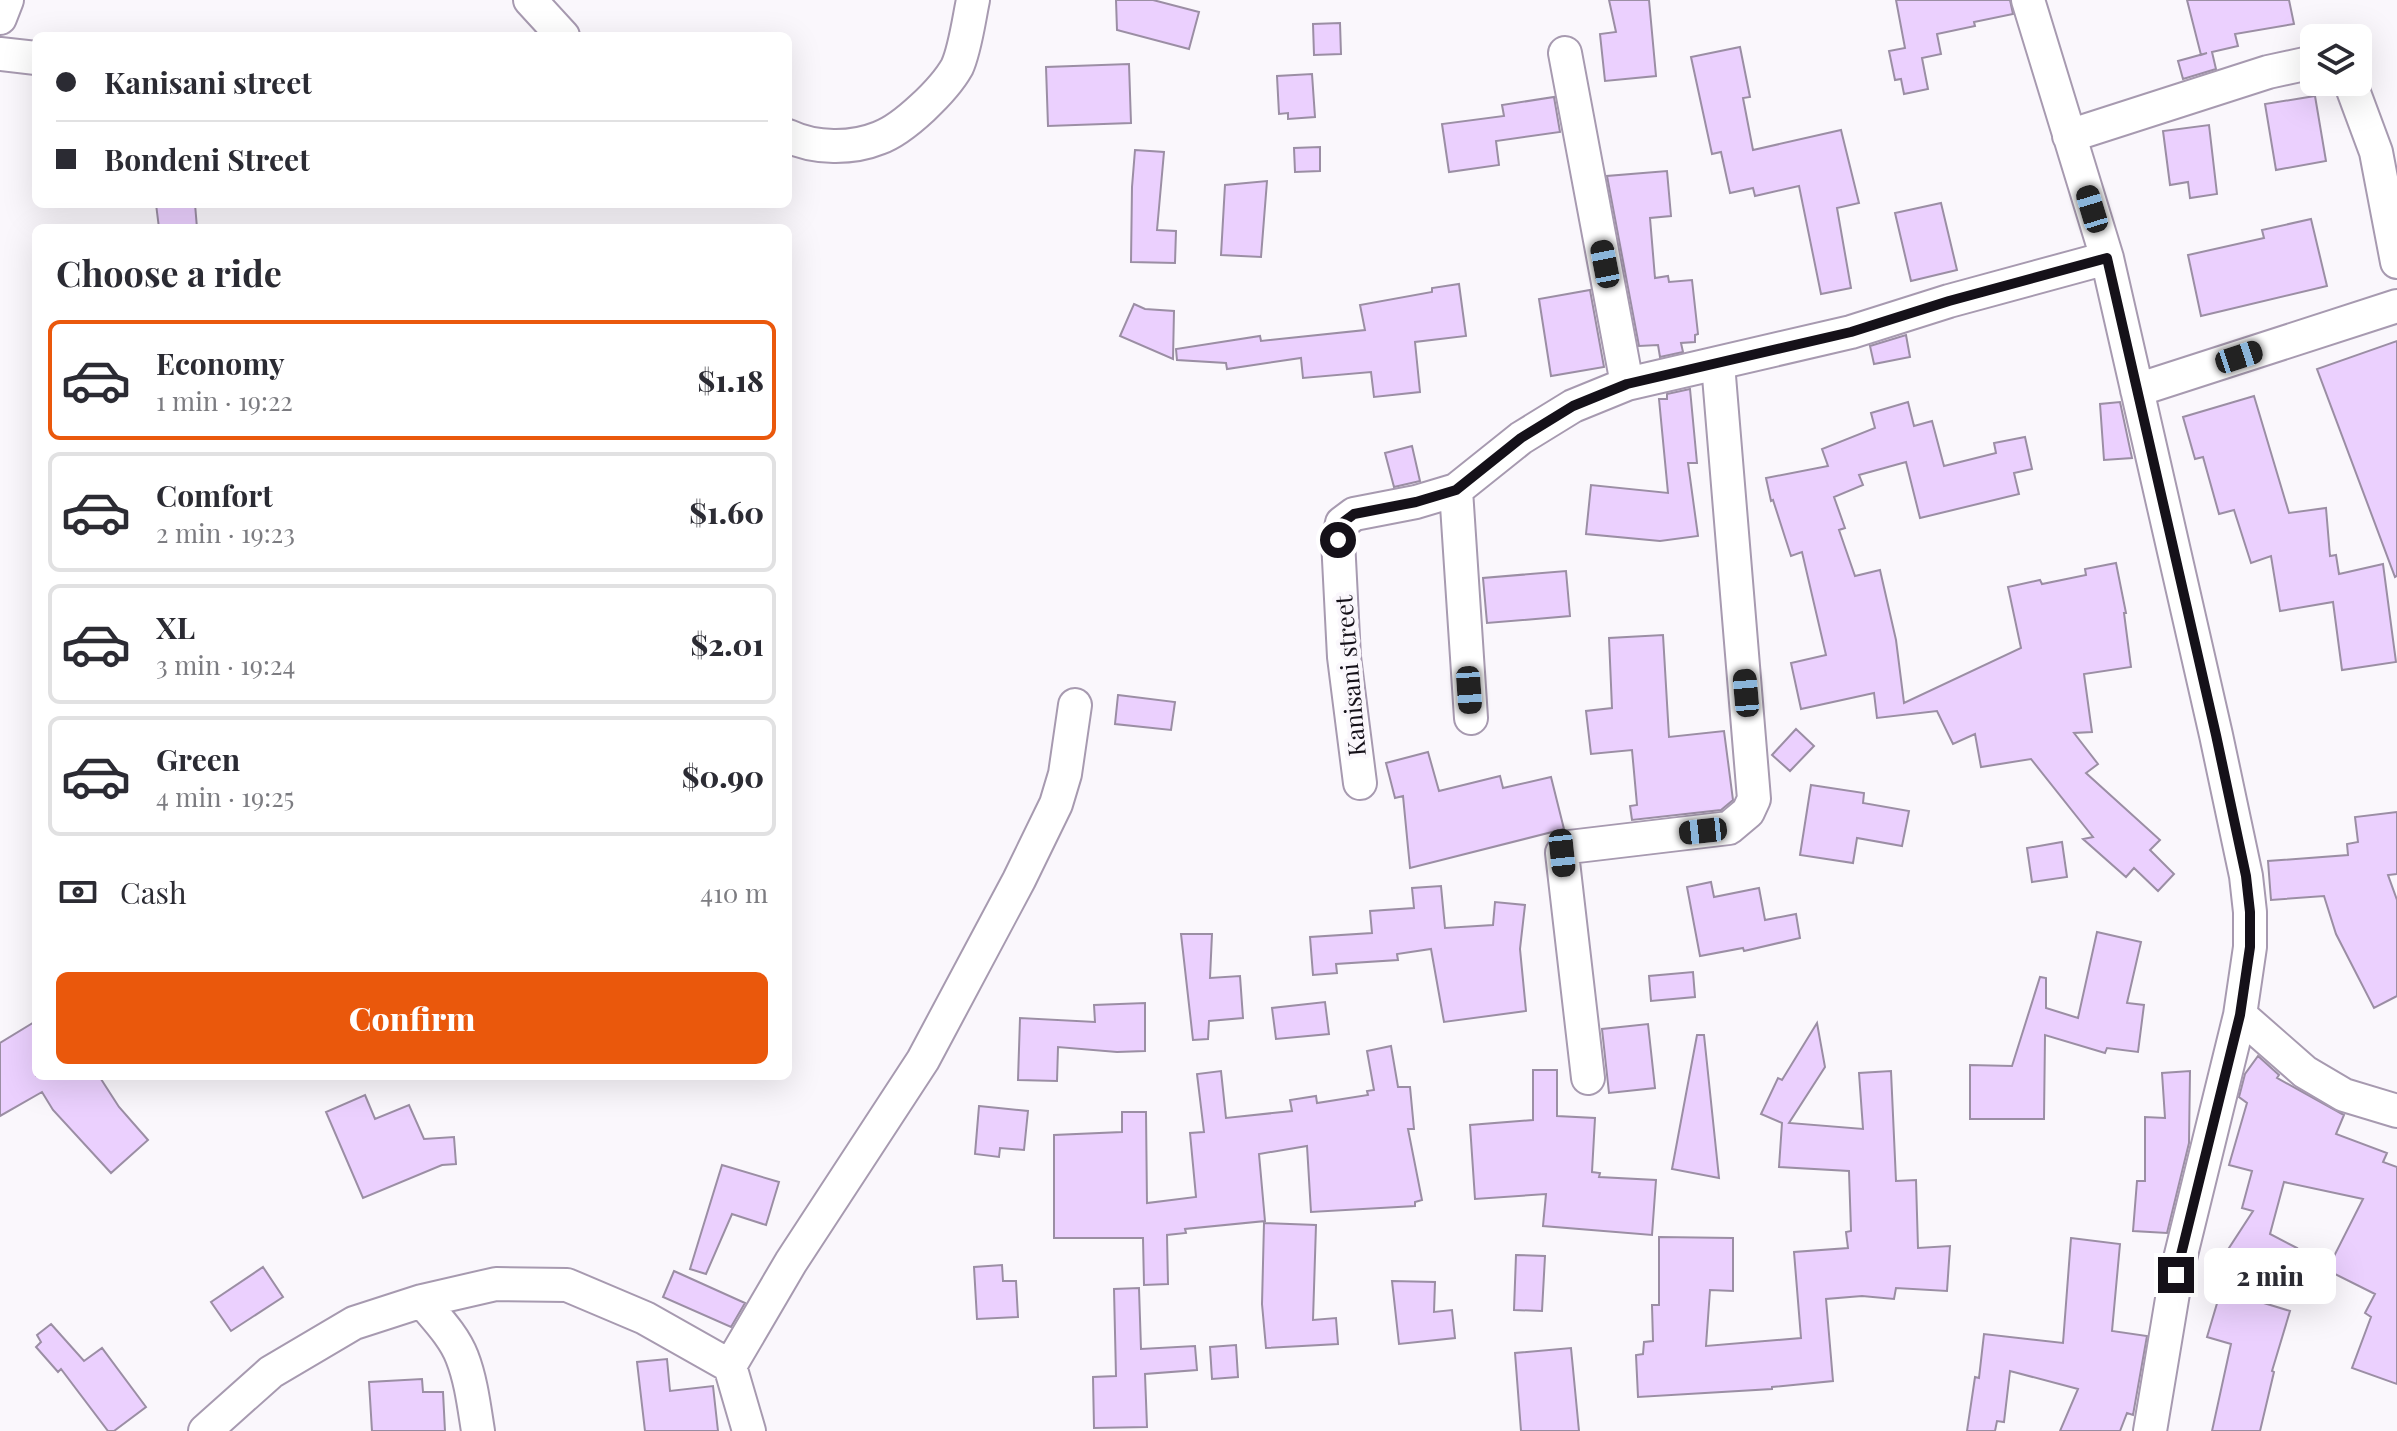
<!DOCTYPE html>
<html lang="en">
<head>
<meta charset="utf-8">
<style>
	:root { --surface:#fff; --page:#f2f2f3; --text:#2b2b33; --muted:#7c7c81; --line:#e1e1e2; --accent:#ea580c }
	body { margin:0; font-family:"Playfair Display",serif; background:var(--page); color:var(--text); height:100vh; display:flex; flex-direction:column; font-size:30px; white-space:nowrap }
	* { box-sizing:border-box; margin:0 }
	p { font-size:26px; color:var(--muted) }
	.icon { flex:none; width:44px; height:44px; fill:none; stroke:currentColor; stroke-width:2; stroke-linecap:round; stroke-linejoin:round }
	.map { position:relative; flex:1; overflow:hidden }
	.details { position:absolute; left:32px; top:224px; width:760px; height:856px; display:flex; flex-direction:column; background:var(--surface); border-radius:12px; box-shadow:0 8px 32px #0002 }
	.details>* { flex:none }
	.guide { position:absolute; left:32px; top:32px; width:760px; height:176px; border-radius:12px; box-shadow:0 8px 32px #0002; display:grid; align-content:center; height:176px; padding:0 24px; background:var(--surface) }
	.buttons { position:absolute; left:2300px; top:24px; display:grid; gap:16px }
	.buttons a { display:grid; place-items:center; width:72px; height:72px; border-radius:12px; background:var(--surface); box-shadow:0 8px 32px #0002; font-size:40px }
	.end { position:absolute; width:36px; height:36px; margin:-18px; border:10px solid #151119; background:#fff; box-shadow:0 0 0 4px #fff }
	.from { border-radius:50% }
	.bubble { position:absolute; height:56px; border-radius:12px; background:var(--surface); box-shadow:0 8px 32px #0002; font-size:26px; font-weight:800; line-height:56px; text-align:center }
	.car { position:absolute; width:24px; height:48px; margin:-24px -12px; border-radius:10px; box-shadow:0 0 6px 2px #0007; background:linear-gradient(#222 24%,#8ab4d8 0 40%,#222 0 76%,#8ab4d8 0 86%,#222 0) }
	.guide b { display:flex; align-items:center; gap:28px; height:76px; font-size:30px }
	.guide b+b { border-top:2px solid var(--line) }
	.guide i { width:20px; height:20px; background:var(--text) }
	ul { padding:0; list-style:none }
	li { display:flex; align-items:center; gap:24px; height:120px; margin:0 16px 12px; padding:0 8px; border:4px solid var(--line); border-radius:12px }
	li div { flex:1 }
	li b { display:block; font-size:30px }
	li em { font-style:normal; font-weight:800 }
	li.on { border-color:var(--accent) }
	li>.icon { width:72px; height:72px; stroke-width:1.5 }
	h2 { padding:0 24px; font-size:36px; line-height:96px }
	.pay { display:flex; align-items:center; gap:20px; height:88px; padding:0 24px; font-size:30px }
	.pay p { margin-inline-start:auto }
	.primary-button { display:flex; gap:16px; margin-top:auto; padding:16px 24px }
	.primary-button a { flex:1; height:92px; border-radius:12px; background:var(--accent); color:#fff; font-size:32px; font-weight:800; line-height:92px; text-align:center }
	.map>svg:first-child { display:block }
	.building { fill:#ebd0fe; stroke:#9b8ea4; stroke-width:2 }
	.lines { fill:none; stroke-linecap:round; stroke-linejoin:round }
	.minor-casing { stroke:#a79ab0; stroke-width:36 }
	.minor { stroke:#fff; stroke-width:32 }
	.route { stroke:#151119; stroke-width:10 }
	.labels { text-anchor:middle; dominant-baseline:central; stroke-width:8; stroke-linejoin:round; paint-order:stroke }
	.street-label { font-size:24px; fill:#151119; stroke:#faf7fc }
</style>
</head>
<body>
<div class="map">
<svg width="2397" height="1431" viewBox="0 0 2397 1431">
	<rect width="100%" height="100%" fill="#faf7fc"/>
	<path class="building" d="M1116 0H1153L1199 12 1189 49 1117 30Z
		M1609 0H1649L1656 76 1605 81 1600 34 1616 32Z
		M1896 0H2010L2013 14 1974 22 1975 26 1937 34 1941 54 1922 58 1928 89 1904 94 1901 79 1895 80 1889 51 1905 48Z
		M2187 0H2289L2294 24 2235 34 2238 46 2212 52 2216 69 2183 79 2178 61 2207 53 2201 55Z
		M1340 23 1341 54 1314 55 1313 24Z
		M1740 47 1750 97 1743 98 1753 150 1841 130 1859 203 1837 208 1851 288 1821 294 1799 186 1755 196 1753 188 1730 193 1721 152 1712 154 1691 57Z
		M1129 64 1131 123 1048 126 1046 67Z
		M1312 74 1315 117 1288 119V113L1279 114 1277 76Z
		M2315 96 2326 161 2276 170 2265 104Z
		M1554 97 1560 132 1496 141 1499 165 1449 172 1442 124 1504 116 1502 105Z
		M2209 125 2217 194 2190 198 2188 182 2170 185 2163 131Z
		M1320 147V171L1295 172 1294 148Z
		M1135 150 1164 152 1157 230 1176 231 1175 263 1131 262 1132 187Z
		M1667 171 1671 216 1650 218 1655 278 1668 276 1669 282 1692 280 1698 334 1695 335V342L1681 343 1683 352 1660 357 1658 345 1639 346 1607 176Z
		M1267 181 1261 257 1221 255 1225 185Z
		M1941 203 1957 270 1911 281 1895 213Z
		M156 204H195L197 228H159Z
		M2311 219 2327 286 2201 316 2188 255 2264 238 2262 230Z
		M1459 284 1466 336 1415 342 1420 392 1374 397 1371 372 1303 378 1301 358 1227 369 1226 363 1177 360 1176 349 1260 336 1261 341 1365 330 1360 305 1432 292V288Z
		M1590 290 1604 367 1551 376 1539 299Z
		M1134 304 1145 309 1174 311 1173 359 1120 336Z
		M1906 335 1910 357 1874 364 1870 346Z
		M2397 341V576L2395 577 2317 369Z
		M1690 389 1697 463H1688L1698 536 1660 541 1586 534 1591 485 1668 493 1659 399H1667V394Z
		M2254 396 2289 513 2326 508 2330 556 2336 555 2339 574 2383 564 2396 662 2342 670 2333 602 2280 611 2271 556 2251 563 2234 510 2219 514 2203 457 2195 459 2183 417Z
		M1908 402 1914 426 1932 421 1944 466 1996 453 1994 443 2025 437 2032 469 2014 473 2019 494 1920 518 1906 462 1859 475 1863 485 1834 497 1845 528 1839 530 1855 576 1880 570 1896 640 1904 703 2021 648 2008 587 2040 580 2042 584 2086 575 2085 569 2116 563 2126 613H2124L2131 667 2084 674 2092 732 2074 733 2098 764 2086 773 2160 840 2150 850 2174 874 2158 891 2134 868 2126 877 2083 839 2093 837 2031 759 1981 767 1975 734 1953 744 1937 711 1877 718 1874 693 1801 709 1791 663 1826 655 1802 552 1791 556 1773 500 1771 501 1766 478 1828 466 1822 449 1875 428 1871 413Z
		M2120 402 2132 458 2104 460 2100 404Z
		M1412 446 1420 481 1394 487 1385 453Z
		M1566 571 1570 616 1487 623 1483 578Z
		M1663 635 1669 737 1724 731 1733 800 1721 810 1632 820 1630 806 1637 805 1632 750 1591 754 1586 711 1612 708 1609 638Z
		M1118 695 1175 702 1171 730 1115 724Z
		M1796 729 1814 746 1790 771 1772 755Z
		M1428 752 1439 791 1500 776 1503 788 1551 777 1564 829 1410 868 1403 796 1395 798 1386 763Z
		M1811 785 1864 793 1863 803 1909 811 1902 846 1857 838 1853 863 1800 855Z
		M2397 812V874L2388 875 2397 900V996L2374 1008 2336 934 2324 896 2271 900 2268 861 2348 855 2347 844 2358 842 2355 817Z
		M2062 842 2067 877 2032 882 2027 848Z
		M1711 882 1714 897 1759 888 1765 920 1796 914 1800 938 1744 951 1743 948 1700 956 1687 887Z
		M1441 886 1445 928 1493 925 1495 902 1525 905 1520 949 1526 1011 1444 1022 1431 949 1397 954 1398 960 1336 964 1337 973 1313 975 1310 937 1372 933 1370 911 1414 908 1412 888Z
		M2097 932 2141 942 2127 1003 2144 1005 2138 1052 2107 1048 2105 1053 2045 1035 2044 1119H1970V1065L2012 1066 2040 977 2046 978V1008L2078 1018Z
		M1181 934H1212L1210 978 1240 976 1243 1018 1209 1021 1208 1039 1193 1040Z
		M1693 972 1695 997 1651 1001 1649 976Z
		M1325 1002 1329 1034 1276 1039 1272 1008Z
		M1145 1003V1051L1117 1052 1058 1047 1057 1081 1018 1080 1020 1018 1095 1022 1094 1005Z
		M36 1021V1076H99L119 1107 148 1140 111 1173 53 1110 42 1092 0 1116V1043Z
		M1817 1023 1825 1067 1789 1123 1863 1129 1859 1073 1891 1071 1896 1181 1916 1180 1918 1248 1950 1246 1947 1291 1896 1288 1894 1299 1862 1296 1826 1299 1833 1381 1772 1387V1389L1638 1397 1636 1355 1643 1354 1644 1342 1653 1341 1652 1305H1659V1237L1733 1238V1291L1710 1290 1706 1346 1801 1338 1794 1252 1848 1248 1846 1232 1851 1231 1849 1171 1779 1167 1782 1123 1761 1114 1778 1078 1782 1080Z
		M1648 1024 1655 1088 1609 1093 1602 1029Z
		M1697 1035H1704L1719 1178 1672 1169Z
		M1391 1046 1398 1087H1410L1414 1129H1408L1422 1200 1415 1202V1206L1311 1212 1307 1146 1259 1154 1265 1221 1185 1229 1186 1233 1167 1235 1168 1284 1144 1285 1143 1238H1054V1135L1122 1132V1112H1146L1147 1203 1196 1197 1190 1133 1204 1132 1197 1074 1221 1071 1226 1118 1292 1111 1290 1100 1316 1096 1317 1103 1368 1095 1367 1091 1374 1090 1367 1051Z
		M2258 1056 2279 1075 2277 1078 2344 1115 2336 1134 2387 1153 2383 1162 2397 1167V1384L2352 1368 2371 1317 2365 1313 2375 1294 2327 1270 2363 1199 2284 1182 2270 1234 2297 1248 2278 1280 2229 1248 2253 1211 2242 1208 2252 1171 2229 1165 2247 1103 2239 1097 2245 1074Z
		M1533 1070H1557V1116L1595 1118 1592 1172 1600 1173 1599 1177 1656 1180 1652 1235 1543 1226 1546 1194 1475 1199 1470 1125 1533 1120Z
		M2190 1071 2189 1143 2167 1233 2133 1231 2137 1181H2145V1117L2165 1118 2162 1073Z
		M365 1095 375 1119 409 1105 424 1139 454 1137 456 1164 442 1165 363 1198 326 1112Z
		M979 1106 1028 1111 1024 1150 1000 1148 999 1157 975 1154Z
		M722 1165 779 1182 766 1225 732 1214 706 1274 690 1269Z
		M1264 1223 1316 1225 1313 1320 1336 1318 1338 1344 1266 1348 1262 1304Z
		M2071 1238 2120 1244 2112 1331 2147 1336 2133 1415 2127 1413 2120 1431H2060L2078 1389 2010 1371 2004 1422 1997 1421 1995 1431H1967L1975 1377 1979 1378 1984 1334 2063 1343Z
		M1516 1255 1545 1256 1542 1311 1514 1310Z
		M1002 1265 1003 1281H1016L1018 1317 977 1319 974 1267Z
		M263 1267 283 1297 231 1331 211 1302Z
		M674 1271 745 1303 731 1327 663 1297Z
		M1392 1281 1435 1282 1434 1312 1452 1310 1455 1338 1399 1344Z
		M1139 1288 1141 1349 1195 1346 1197 1370 1145 1374 1147 1427 1094 1428 1093 1377 1116 1376 1114 1289Z
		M2221 1290 2290 1311 2272 1371 2274 1372 2260 1431H2212L2231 1344 2207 1337Z
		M51 1324 84 1361 102 1348 146 1407 114 1431H108L61 1369 58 1372 36 1347 41 1342 37 1335Z
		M1236 1345 1238 1377 1212 1379 1210 1347Z
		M1571 1348 1579 1431H1521L1515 1353Z
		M667 1359 670 1391 713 1386 718 1431H645L637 1362Z
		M422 1379 423 1392H443L445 1431H372L369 1382Z"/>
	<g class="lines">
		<defs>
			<path id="minor" d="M530 0 563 36
				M2028 0 2107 258 2216 735 2246 876 2250 912V947L2240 1015 2176 1275 2150 1431
				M0 18 7 0
				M1565 53 1627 384
				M0 54 36 58
				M2350 82 2376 152 2397 262
				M788 136C815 149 852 149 879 138 904 129 944 90 957 67 965 50 969 19 973 0
				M2069 136 2268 72 2314 62
				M2137 390 2397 306
				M1456 490 1471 718
				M1360 783 1344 657 1338 540 1342 523 1354 514 1416 502 1456 490 1521 438 1573 406 1627 384 1851 332 1949 301 2107 258
				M2240 1015 2305 1072 2344 1095 2397 1111
				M1588 1078 1562 853 1569 847 1729 828 1748 812 1754 799 1718 364
				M422 1301C436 1318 454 1336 462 1357 471 1380 474 1406 478 1431
				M730 1366 791 1262 923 1060 1019 880 1056 804 1065 774 1075 705
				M205 1431 271 1372 354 1323 422 1301 496 1284 567 1285 645 1318 730 1366 749 1431"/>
		</defs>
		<use href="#minor" class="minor-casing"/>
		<use href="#minor" class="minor"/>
	</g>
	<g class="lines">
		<path class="route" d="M1338 540 1342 523 1354 514 1416 502 1456 490 1521 438 1573 406 1627 384 1851 332 1949 301 2107 258 2216 735 2246 876 2250 912V947L2240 1015 2176 1275"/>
	</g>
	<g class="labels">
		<g class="street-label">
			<text transform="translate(1349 676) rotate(-95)">Kanisani street</text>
		</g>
	</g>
</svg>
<div class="buttons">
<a><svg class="icon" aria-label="layers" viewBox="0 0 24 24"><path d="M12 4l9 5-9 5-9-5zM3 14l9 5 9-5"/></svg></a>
</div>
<i class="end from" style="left:1338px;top:540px"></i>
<i class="end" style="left:2176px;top:1275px"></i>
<div class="bubble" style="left:2204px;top:1248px;width:132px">2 min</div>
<i class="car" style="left:2092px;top:209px;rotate:343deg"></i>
<i class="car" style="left:1605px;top:264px;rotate:349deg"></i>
<i class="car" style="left:2239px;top:357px;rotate:72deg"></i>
<i class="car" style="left:1469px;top:690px;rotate:176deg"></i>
<i class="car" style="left:1746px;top:693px;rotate:355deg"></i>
<i class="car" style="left:1703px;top:831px;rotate:264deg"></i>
<i class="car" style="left:1562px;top:853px;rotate:174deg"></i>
<div class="guide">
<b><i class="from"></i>Kanisani street</b>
<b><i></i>Bondeni Street</b>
</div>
<section class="details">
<h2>Choose a ride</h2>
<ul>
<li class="on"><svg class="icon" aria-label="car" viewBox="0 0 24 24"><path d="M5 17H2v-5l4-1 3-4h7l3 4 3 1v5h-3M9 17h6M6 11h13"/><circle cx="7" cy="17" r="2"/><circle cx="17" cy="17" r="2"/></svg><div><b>Economy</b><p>1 min · 19:22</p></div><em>$1.18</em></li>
<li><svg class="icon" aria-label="car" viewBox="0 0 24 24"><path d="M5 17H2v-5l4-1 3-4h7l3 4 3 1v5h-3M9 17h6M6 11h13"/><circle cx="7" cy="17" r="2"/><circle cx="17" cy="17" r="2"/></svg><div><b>Comfort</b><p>2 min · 19:23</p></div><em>$1.60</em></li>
<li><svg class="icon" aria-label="car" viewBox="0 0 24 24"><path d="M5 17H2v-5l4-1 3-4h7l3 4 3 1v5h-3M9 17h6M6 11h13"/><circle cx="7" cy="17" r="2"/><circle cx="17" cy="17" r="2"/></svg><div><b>XL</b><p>3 min · 19:24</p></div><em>$2.01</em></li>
<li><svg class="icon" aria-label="car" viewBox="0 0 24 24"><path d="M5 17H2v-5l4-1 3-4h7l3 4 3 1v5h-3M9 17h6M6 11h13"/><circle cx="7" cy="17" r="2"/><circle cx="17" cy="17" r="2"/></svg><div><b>Green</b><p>4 min · 19:25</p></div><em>$0.90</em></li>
</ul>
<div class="pay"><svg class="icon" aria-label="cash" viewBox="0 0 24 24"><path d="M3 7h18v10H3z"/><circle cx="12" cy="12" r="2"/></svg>Cash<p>410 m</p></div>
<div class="primary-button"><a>Confirm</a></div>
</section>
</div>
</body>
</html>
